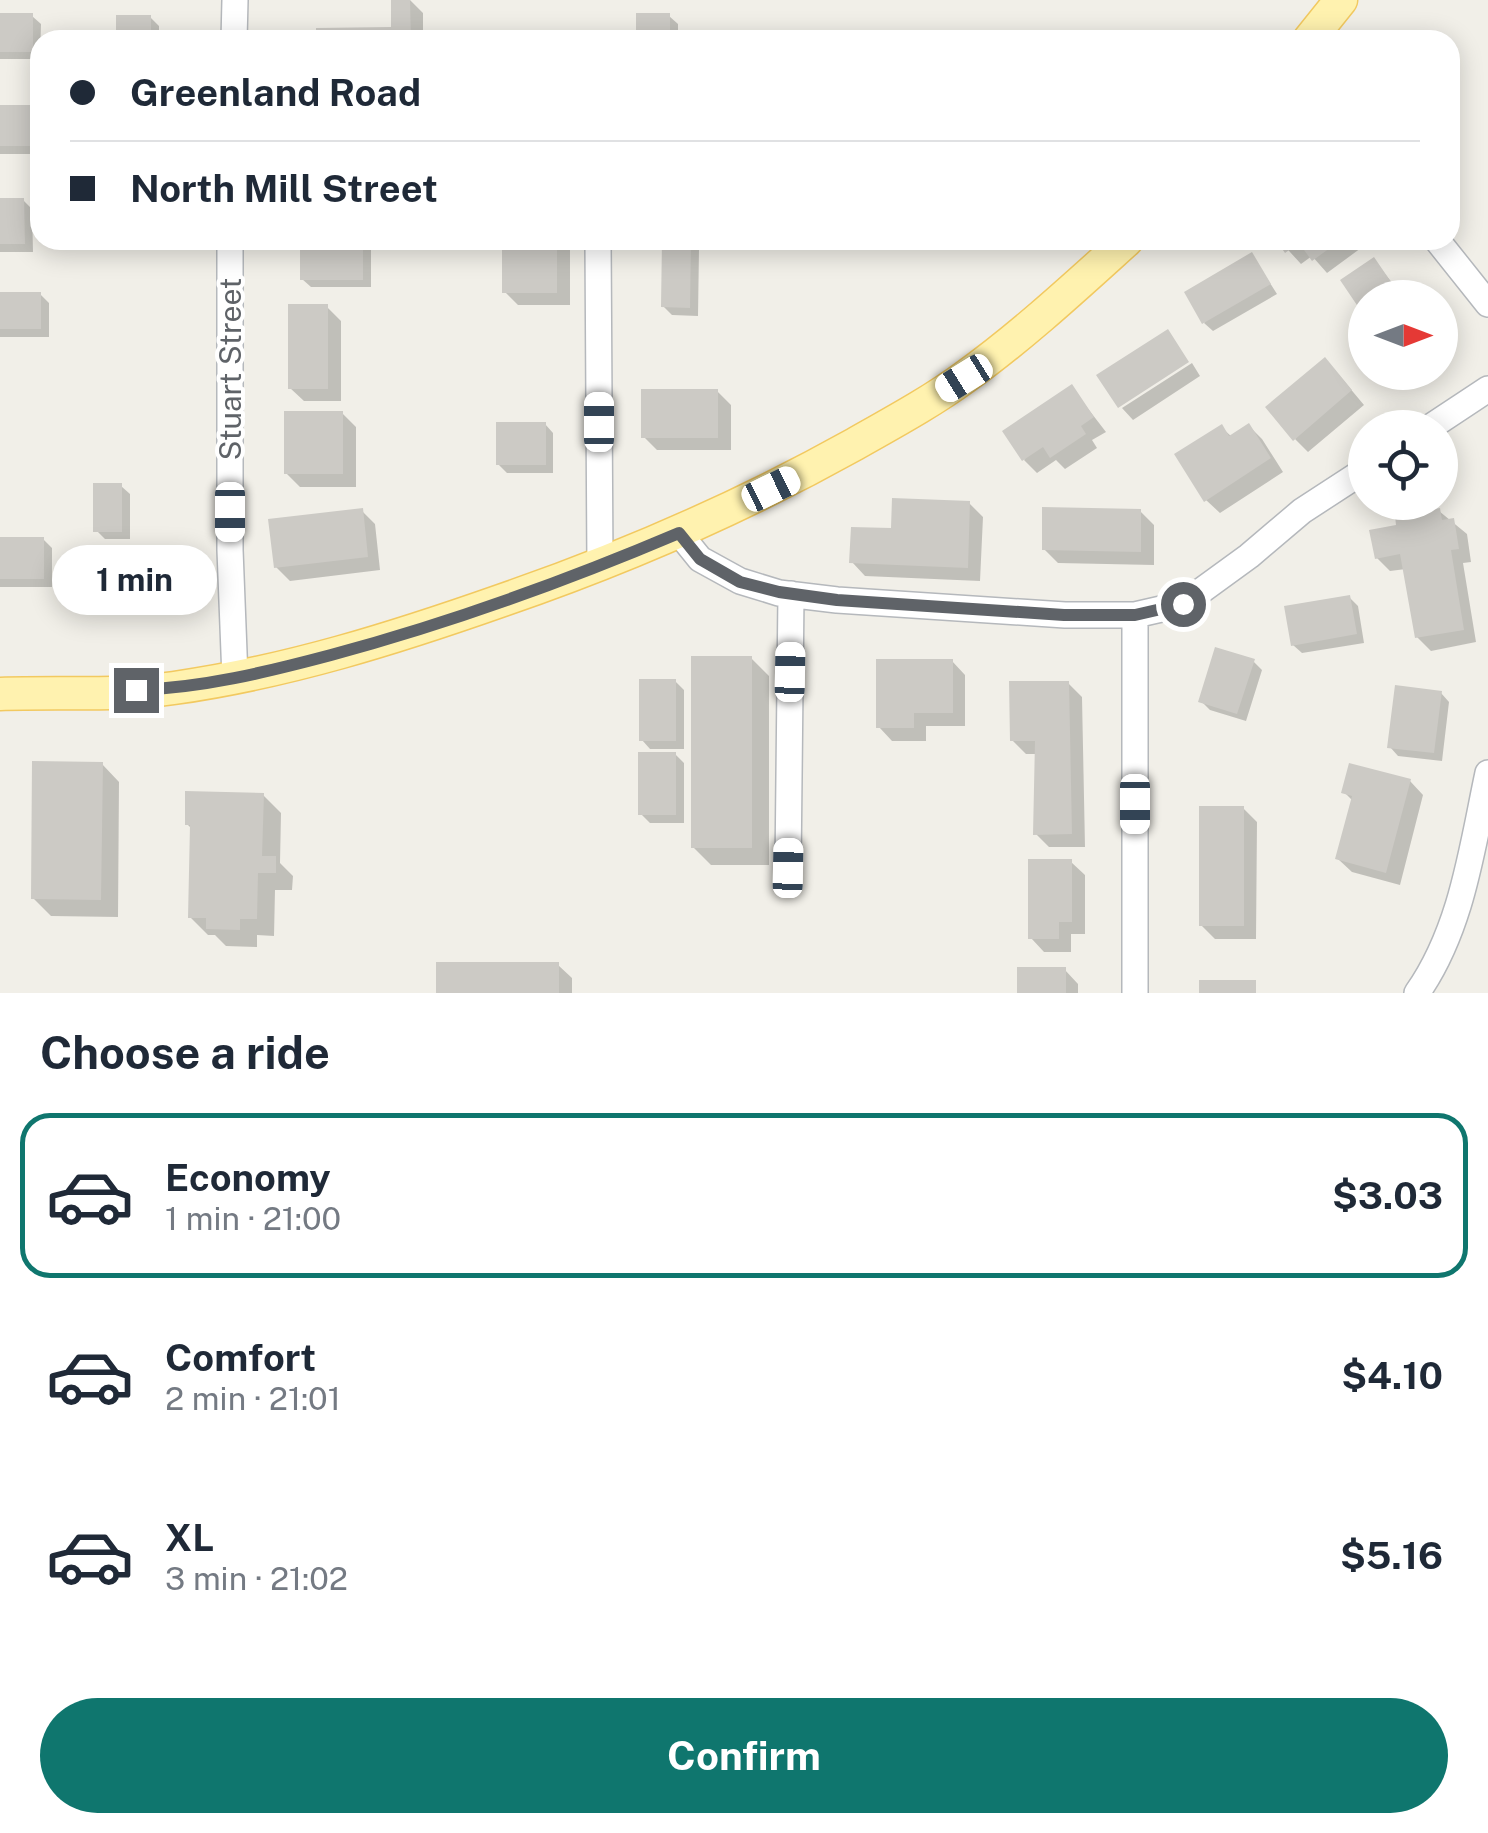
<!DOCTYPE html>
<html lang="en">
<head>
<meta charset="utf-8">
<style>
	:root { --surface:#fff; --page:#f2f2f3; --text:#1f2937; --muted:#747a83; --line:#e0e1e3; --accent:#0f766e }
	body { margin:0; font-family:"Public Sans",sans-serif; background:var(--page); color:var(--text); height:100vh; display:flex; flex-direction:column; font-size:38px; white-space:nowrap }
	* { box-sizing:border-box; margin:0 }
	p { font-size:32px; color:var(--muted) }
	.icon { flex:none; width:55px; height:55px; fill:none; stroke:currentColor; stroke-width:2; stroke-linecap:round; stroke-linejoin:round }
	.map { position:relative; height:993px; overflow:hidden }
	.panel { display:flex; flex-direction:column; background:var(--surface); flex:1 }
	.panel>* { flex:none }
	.guide { position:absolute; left:30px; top:30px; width:1430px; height:220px; border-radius:30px; box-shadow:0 5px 25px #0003; display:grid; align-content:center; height:220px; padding:0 40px; background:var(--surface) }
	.needle { width:65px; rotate:90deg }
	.fabs { position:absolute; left:1348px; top:280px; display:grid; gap:20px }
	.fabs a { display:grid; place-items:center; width:110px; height:110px; border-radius:50%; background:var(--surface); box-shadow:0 5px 25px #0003; font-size:50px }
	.end { position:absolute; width:45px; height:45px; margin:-22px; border:12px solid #5f6368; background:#fff; box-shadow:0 0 0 5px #fff }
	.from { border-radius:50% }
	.bubble { position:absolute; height:70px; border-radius:35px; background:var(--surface); box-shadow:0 5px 25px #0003; font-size:32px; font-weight:700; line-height:70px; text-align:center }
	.car { position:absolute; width:30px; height:60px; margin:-30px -15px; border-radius:12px; box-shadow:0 0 8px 2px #0007; background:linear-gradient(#fff 24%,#345 0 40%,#fff 0 76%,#345 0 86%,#fff 0) }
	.guide b { display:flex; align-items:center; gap:35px; height:95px; font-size:38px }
	.guide b+b { border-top:2px solid var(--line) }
	.guide i { width:25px; height:25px; background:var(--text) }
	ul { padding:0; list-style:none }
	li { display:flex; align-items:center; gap:30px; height:165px; margin:0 20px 15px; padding:0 20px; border:5px solid transparent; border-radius:30px }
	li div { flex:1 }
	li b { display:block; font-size:38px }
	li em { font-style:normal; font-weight:700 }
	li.current { border-color:var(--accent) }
	li>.icon { width:90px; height:90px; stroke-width:1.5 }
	h2 { padding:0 40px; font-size:45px; line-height:120px }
	.action { display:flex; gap:20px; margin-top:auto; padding:20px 40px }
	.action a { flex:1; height:115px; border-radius:60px; background:var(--accent); color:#fff; font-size:40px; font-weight:700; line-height:115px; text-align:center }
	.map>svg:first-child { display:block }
	.shadow { fill:#0003 }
	.building { fill:#cccac5 }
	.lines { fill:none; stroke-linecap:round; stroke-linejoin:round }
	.minor-casing { stroke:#b5b8bc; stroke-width:28 }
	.major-casing { stroke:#f2c960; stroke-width:35 }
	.minor { stroke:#fff; stroke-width:25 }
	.major { stroke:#fff2af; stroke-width:32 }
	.route { stroke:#5f6368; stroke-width:12 }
	.labels { text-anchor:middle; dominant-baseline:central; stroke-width:8; stroke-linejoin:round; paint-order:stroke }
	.street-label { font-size:30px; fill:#5f6368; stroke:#fff }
</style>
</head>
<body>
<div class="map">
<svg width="1488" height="993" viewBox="0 0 1488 993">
	<rect width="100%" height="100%" fill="#f1efe8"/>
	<path class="shadow" d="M393 0H410L423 13V40H318L394 29Z
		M0 16H32L41 24 40 59H0Z
		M669 16 678 24V40H640Z
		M150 17 159 26V40H119Z
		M0 108H29L38 116V154H0Z
		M0 200H23L32 209 33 252H0Z
		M302 240H362L371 248V287H311L302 279Z
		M505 240H560L570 250V305H518L505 292Z
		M664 240H690L699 249 698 316 672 315 663 306Z
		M1279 240H1355L1361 248 1327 273 1312 256 1301 264Z
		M1252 255 1277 294 1213 331 1204 323Z
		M1374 260 1404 298H1365V312L1343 281Z
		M0 294H40L49 303V337H0Z
		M327 307 341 321V401H304L290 388Z
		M1192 363 1200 376 1133 420 1122 408Z
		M1338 374 1364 405 1308 452 1295 439Z
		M1072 388 1106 432 1092 440 1097 448 1065 469 1056 460 1037 473 1024 460Z
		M717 391 731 405V450H657L644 437Z
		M342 413 356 427V487H300L286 473Z
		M545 424 553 433V473H507L498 464Z
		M1249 426 1262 439 1283 472 1220 513 1206 500 1221 427 1232 437Z
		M121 486 130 494V539H105L96 530Z
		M969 503 983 517 980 581 865 576 852 562Z
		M362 511 375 524 380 570 290 581 276 567Z
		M1140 511 1154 525V565L1058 563 1044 549Z
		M1439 511 1467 534 1471 562 1463 563 1476 642 1431 651 1417 637 1406 569 1390 571 1377 558 1399 527Z
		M0 539H43L52 548V587H0Z
		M1349 597 1358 606 1364 643 1302 653 1293 645Z
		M751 658 769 676V865H711L693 847Z
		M952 661 965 675V726H926V741H892L879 727Z
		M1253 661 1262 670 1246 721 1210 710 1201 701Z
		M675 681 684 690V749H650L642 740Z
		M1068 683 1082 697 1085 847H1049L1036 834 1037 754H1026L1012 740Z
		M1441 693 1449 702 1442 761 1398 756 1390 747Z
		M675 754 684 763V823H650L641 814Z
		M102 764 119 782 118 917 51 916 33 898Z
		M1410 781 1423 795 1400 885 1352 872 1338 859 1353 801 1344 792Z
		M263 795 281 813 280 863 293 876 292 890H275L274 936 257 935V947L226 946 215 935H208L190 917 192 829 187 824Z
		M1243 808 1257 822 1256 939H1215L1201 925Z
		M1071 862 1085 875V934H1071V952H1044L1031 938Z
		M439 965H558L572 978V993H439Z
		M1019 970H1065L1078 984V993H1019Z"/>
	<path class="building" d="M391 0H410L411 40H316V28L391 27Z
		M0 13H33V52H0Z
		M636 13H670V40H636Z
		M116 15H151V40H116Z
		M0 105H30V146H0Z
		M0 198H24L25 244H0Z
		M300 240H363V280H300Z
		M502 240H557V293H502Z
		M662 240H691L690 308 661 307Z
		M1276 240H1341L1312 261 1299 243 1285 253Z
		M1252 252 1271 284 1202 324 1184 292Z
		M1374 257 1402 298H1365V317L1340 280Z
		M0 292H41V329H0Z
		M288 304H328V389H288Z
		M1168 329 1189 362 1118 408 1096 375Z
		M1325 357 1352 390 1293 441 1265 407Z
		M1072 384 1094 417 1081 426 1086 434 1050 458 1043 447 1022 461 1002 431Z
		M641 389H718V438H641Z
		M284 411H343V474H284Z
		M496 422H546V465H496Z
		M1249 423 1271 458 1204 502 1174 454 1222 424 1229 436Z
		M93 483H122V532H93Z
		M892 498 970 501 968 568 849 563 851 527 891 528Z
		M1042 507 1141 509V552L1042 550Z
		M363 508 368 557 274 568 268 519Z
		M1440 508 1442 520 1454 518 1459 549 1451 550 1464 630 1415 638 1400 554 1375 559 1369 530 1396 525 1395 516Z
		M0 537H44V579H0Z
		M1350 595 1357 634 1291 646 1284 606Z
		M1215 647 1255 659 1237 714 1198 702Z
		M691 656H752V848H691Z
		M876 659H953V713H914V728H876Z
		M639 679H676V741H639Z
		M1009 681H1069L1072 834 1033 835 1035 741H1010Z
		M1395 685 1442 691 1434 753 1387 748Z
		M638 752H676V815H638Z
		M32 761 103 762 101 900 31 899Z
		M1349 763 1411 779 1386 873 1335 859 1352 796 1341 793Z
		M185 791 264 793 262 856H276V873H258L257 919H240V930L206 929V918H188L190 825H185Z
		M1199 806H1244V926H1199Z
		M1028 859H1072V922H1059V939H1028Z
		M436 962H559V993H436Z
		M1017 967H1066V993H1017Z
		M1199 980H1256V993H1199Z"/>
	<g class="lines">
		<defs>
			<path id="minor" d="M234 40 235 0
				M230 240V550L235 678
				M598 240 600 567
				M1437 240 1488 304
				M1429 428 1488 389
				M679 533 700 559 740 581 779 593 837 600 1065 615H1135L1183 604 1249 556 1302 511 1365 470
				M1135 615V993
				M788 868 791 594
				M1417 993C1462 929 1472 848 1488 773"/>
			<path id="major" d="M1309 40 1341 0
				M0 694C57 692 118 696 174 688 287 672 395 638 503 600 625 558 742 507 855 444 892 423 931 402 965 377 1022 336 1075 287 1127 240"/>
		</defs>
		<use href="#minor" class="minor-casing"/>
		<use href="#major" class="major-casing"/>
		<use href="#minor" class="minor"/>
		<use href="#major" class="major"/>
	</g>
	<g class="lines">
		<path class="route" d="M136 690C202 688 267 672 331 655 450 623 566 581 679 533L700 559 740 582 779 592 837 600 1064 615H1135L1183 604"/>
	</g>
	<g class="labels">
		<g class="street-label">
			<text transform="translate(230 369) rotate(-90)">Stuart Street</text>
		</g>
	</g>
</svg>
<div class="fabs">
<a><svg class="needle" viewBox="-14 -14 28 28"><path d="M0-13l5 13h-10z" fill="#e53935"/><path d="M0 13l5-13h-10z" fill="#747a83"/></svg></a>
<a><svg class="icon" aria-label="locate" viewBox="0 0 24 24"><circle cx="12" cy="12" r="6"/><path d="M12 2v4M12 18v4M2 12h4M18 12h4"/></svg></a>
</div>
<i class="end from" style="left:1183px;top:604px"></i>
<i class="end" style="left:136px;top:690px"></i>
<div class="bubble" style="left:52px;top:545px;width:165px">1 min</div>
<i class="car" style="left:964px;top:378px;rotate:238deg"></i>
<i class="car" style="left:599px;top:422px;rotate:0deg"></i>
<i class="car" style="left:771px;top:489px;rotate:64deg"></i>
<i class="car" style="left:230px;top:512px;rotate:180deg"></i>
<i class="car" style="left:790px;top:672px;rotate:1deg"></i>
<i class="car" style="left:1135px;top:804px;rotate:180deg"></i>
<i class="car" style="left:788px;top:868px;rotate:1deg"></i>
<div class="guide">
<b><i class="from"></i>Greenland Road</b>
<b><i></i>North Mill Street</b>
</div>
</div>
<section class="panel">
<h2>Choose a ride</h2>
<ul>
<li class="current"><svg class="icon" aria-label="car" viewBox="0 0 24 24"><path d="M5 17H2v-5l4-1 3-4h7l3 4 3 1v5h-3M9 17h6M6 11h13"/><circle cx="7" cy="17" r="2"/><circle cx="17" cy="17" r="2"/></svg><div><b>Economy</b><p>1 min · 21:00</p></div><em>$3.03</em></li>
<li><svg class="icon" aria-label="car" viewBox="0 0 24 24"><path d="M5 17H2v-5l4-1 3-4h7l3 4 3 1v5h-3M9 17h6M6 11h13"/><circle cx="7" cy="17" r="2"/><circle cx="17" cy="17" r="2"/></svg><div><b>Comfort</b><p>2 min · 21:01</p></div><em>$4.10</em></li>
<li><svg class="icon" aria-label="car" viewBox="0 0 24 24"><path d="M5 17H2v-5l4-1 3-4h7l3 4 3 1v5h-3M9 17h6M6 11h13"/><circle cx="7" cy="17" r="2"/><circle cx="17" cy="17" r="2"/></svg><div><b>XL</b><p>3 min · 21:02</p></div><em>$5.16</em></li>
</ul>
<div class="action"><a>Confirm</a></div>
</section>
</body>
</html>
